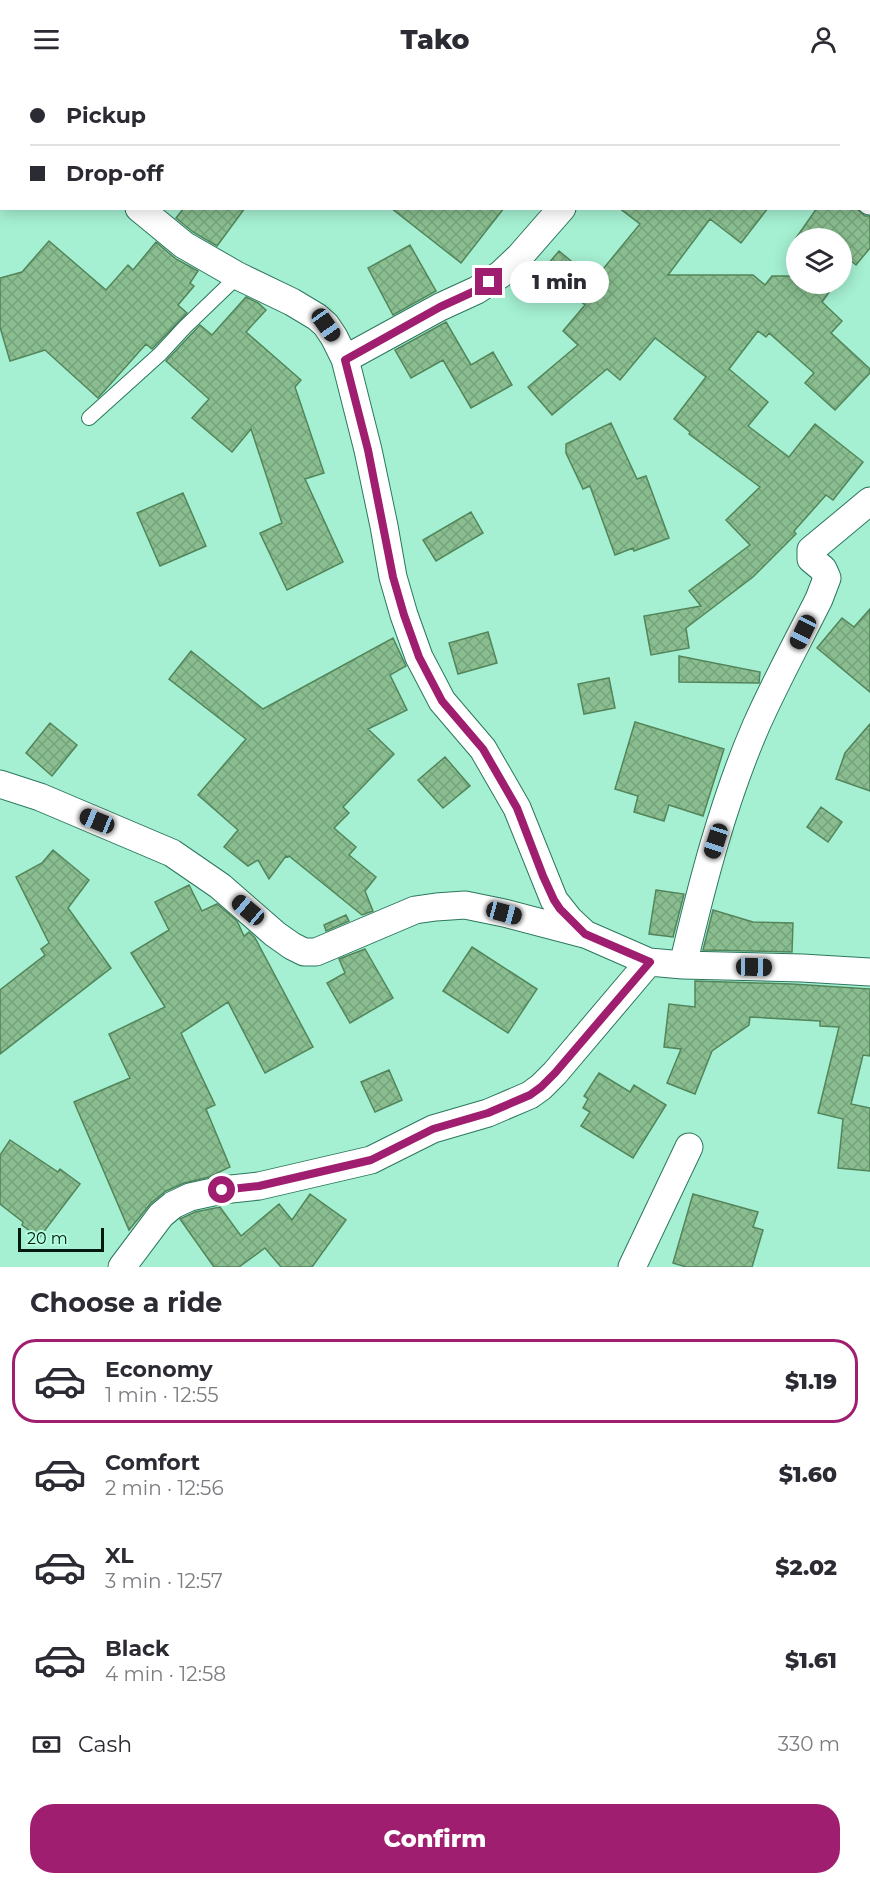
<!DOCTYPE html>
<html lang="en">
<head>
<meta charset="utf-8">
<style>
	:root { --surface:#fff; --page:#f2f2f3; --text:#2b2b33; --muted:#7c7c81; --line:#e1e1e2; --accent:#a01e6f }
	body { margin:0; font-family:Montserrat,sans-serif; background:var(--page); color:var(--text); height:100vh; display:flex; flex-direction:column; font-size:22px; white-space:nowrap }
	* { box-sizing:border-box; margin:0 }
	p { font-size:20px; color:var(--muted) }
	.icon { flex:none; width:33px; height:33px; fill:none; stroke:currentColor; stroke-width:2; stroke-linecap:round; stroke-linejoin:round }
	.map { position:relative; height:1189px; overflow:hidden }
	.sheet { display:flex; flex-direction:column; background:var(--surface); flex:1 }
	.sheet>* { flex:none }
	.banner { position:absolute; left:0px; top:0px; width:870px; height:132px; box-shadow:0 3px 15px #0003; display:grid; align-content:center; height:132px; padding:0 30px; background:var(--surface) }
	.fabs { position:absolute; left:786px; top:150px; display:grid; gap:12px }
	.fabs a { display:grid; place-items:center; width:66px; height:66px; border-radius:50%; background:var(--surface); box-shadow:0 3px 15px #0003; font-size:30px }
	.scale { position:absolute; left:18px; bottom:15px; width:86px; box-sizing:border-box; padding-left:6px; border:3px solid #001a11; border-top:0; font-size:16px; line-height:21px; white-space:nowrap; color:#001a11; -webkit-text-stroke:4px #b2fddf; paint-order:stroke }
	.end { position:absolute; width:27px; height:27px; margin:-14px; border:8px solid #a01e6f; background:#fff; box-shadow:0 0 0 3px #fff }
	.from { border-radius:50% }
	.bubble { position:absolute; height:42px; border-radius:21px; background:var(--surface); box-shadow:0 3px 15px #0003; font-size:20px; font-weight:800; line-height:42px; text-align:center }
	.car { position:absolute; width:18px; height:36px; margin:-18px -9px; border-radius:8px; box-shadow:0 0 4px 2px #0007; background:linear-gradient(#222 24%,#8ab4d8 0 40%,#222 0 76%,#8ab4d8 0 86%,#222 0) }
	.banner b { display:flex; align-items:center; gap:21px; height:57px; font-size:22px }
	.banner b+b { border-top:2px solid var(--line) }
	.banner i { width:15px; height:15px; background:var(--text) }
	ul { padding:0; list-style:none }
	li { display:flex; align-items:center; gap:18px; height:84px; margin:0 12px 9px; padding:0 18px; border:3px solid transparent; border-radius:24px }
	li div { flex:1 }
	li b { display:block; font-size:22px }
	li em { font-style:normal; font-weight:800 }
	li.on { border-color:var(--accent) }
	li>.icon { width:54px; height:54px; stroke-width:1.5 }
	h2 { padding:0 30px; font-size:27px; line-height:72px }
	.pay { display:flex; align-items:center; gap:15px; height:66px; padding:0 30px; font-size:22px }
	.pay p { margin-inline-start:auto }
	.cta { display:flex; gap:12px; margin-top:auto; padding:12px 30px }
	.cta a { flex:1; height:69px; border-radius:24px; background:var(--accent); color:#fff; font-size:24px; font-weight:800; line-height:69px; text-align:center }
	header { display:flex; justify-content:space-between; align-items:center; height:78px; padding:0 30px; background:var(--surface); font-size:27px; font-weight:800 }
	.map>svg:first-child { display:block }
	.building { fill:url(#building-cross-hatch); stroke:#53855a; stroke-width:1.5 }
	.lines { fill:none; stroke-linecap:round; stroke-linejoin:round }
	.service-casing { stroke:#2b775e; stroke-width:16 }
	.minor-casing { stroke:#2b775e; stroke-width:29 }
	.service { stroke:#fff; stroke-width:14 }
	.minor { stroke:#fff; stroke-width:27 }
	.route { stroke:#a01e6f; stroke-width:8 }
</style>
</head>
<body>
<header><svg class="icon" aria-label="menu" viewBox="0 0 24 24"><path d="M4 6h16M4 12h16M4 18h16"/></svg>Tako<svg class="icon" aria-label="person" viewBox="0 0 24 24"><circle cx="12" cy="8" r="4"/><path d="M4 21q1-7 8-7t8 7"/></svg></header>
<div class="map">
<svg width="870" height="1189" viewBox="0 0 870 1189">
	<defs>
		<pattern id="building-cross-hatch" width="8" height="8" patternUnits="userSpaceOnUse" patternTransform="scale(1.5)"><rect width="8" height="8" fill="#8abe90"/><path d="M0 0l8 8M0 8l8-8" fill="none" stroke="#75a37b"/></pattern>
	</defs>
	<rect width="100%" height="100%" fill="#a5f0d2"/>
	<path class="building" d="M184 130H245L217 168 193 154 176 140Z
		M391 130H504L461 185Z
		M619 130H768L741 165 710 141 668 197H753L765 207 772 198H796V206H835L822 224 842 243 831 255 870 291V295L835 332 805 305 814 295 769 255 766 259 758 253 729 291 768 324 748 348 789 379 815 346 863 384 833 422 826 417 794 453 796 456 753 499 686 550 689 570 651 577 644 538 701 528 689 513 750 467 726 442 760 409 689 356 690 354 674 341 706 299 655 260 620 302 607 291 552 337 528 309 578 267 563 253 585 227 543 192 559 173 594 202 640 146Z
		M817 130H856L865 138H870V170L856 187 842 175V160H796Z
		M49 163 106 212 128 187 133 192 156 164 176 181 198 193 190 205 194 208 178 227 187 235 152 271 146 266 98 320 45 272 10 283 0 249V200L22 194Z
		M410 167 436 213 393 237 368 190Z
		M246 219 258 225 266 232 246 254 301 302 295 309 324 395 305 401 343 484 287 512 260 455 282 445 251 351 232 374 192 340 209 321 166 283 200 247 212 257Z
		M446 244 471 287 493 274 512 307 471 330 443 282 411 300 395 272Z
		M611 345 637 401 646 398 669 460 634 473 633 470 615 477 590 408 583 411 566 375V366Z
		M183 415 206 468 160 488 137 435Z
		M471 434 483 455 436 483 423 462Z
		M870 531V614L817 570 842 540 854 549Z
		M488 554 497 585 458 596 449 565Z
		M393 560 406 588 390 597 407 632 368 651 394 676 343 729 349 735 334 750 356 769 349 777 376 799 365 813 373 833 362 837 289 778 288 779 286 778 269 801 258 782 248 788 224 769 238 752 198 717 246 661 169 601 191 573 263 631Z
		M679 578 760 594 759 605 679 604Z
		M609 600 615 630 584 636 578 606Z
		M635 644 724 671 703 738 669 727 664 743 634 734 638 718 615 711Z
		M50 645 77 667 52 698 26 675Z
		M870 646V713L836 701 845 675Z
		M445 679 470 708 443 730 418 702Z
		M821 729 842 744 828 764 807 749Z
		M53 772 89 802 68 830 111 890 0 976V912L45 877 41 871 49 865 16 799 42 785Z
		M189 807 202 833 217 826 237 843 244 858 249 854 255 860 313 969 265 995 228 924 181 955 215 1027 206 1031 230 1089 209 1099 184 1105 166 1113 151 1125 129 1152 74 1024 130 1000 109 956 165 929 131 875 169 852 155 824Z
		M656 812 684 816 673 859 649 856Z
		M713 832 753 844 793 845 792 874 703 872Z
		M346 837 349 843 326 853 324 847Z
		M472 869 537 911 508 955 443 913Z
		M365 871 393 920 350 945 327 905 345 895 339 881Z
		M695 903 792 906 870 911V978L863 977 851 1026 870 1030V1093L838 1090 843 1041 818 1035 839 949 820 948V943L750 939 749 947 712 973 695 1016 667 1005 681 971 664 969 669 926 695 929Z
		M389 992 402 1022 375 1034 361 1004Z
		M599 995 630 1014 634 1007 666 1027 633 1080 581 1048 590 1034 583 1030 588 1021 584 1018Z
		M10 1062 58 1094 60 1091 80 1106 39 1160 22 1147 23 1144 0 1126V1077Z
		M310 1116 346 1142 312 1189H281L265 1170 239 1189H214L180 1141 195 1134 220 1129 241 1158 279 1126 292 1142Z
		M693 1116 758 1134 753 1149 763 1152 752 1189H686L673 1185Z"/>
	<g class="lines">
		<defs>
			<path id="service" d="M89 340 160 276 185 249 238 198"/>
			<path id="minor" d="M735 0 736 2
				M0 1 2 3
				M169 2 171 0
				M689 2 691 0
				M868 121 870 123
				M139 130 184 167 238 198 292 224 317 239 326 247 334 259 345 281 368 372 384 448 393 499 404 537 419 579 442 623 483 671 517 730 554 822 569 841 585 856 649 884 683 887 802 890 870 894
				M345 281 440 229 477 212 501 196 520 178 562 130
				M0 706 40 719 172 775 220 808 275 856 292 868 304 874H316L415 832 436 829 465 827 504 835 584 856
				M683 887C702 806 723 724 756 648 775 605 798 563 819 521L827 500 823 491 811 481V472L870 423
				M122 1189 161 1137 173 1127 190 1119 222 1112 259 1108 371 1082 433 1051 488 1035 530 1017 541 1009 555 995 649 884
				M632 1189 689 1069"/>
		</defs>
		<use href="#service" class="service-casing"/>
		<use href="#minor" class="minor-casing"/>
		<use href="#service" class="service"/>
		<use href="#minor" class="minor"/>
	</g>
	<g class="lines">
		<path class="route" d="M222 1112 259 1108 371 1082 433 1051 488 1035 530 1017 541 1009 555 995 650 884 585 856 560 831 554 822 543 798 517 730 483 671 442 623 419 579 404 537 393 499 368 372 345 282 440 229 477 212 489 204"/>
	</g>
</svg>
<div class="fabs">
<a><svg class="icon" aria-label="layers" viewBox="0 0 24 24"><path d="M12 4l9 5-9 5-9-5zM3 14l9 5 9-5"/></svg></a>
</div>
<div class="scale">20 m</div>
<i class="end from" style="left:222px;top:1112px"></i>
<i class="end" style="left:489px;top:204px"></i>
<div class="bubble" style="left:510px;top:183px;width:99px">1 min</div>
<i class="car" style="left:326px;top:247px;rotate:145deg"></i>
<i class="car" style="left:803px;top:554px;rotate:206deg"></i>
<i class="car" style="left:97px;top:743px;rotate:292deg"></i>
<i class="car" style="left:716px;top:763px;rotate:198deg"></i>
<i class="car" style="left:248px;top:832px;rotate:310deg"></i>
<i class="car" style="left:504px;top:835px;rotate:105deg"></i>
<i class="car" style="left:754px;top:889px;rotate:91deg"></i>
<div class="banner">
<b><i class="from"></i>Pickup</b>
<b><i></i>Drop-off</b>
</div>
</div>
<section class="sheet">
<h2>Choose a ride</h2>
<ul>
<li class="on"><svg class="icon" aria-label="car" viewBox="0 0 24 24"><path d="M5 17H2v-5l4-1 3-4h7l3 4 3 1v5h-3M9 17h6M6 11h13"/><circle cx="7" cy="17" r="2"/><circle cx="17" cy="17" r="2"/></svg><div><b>Economy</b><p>1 min · 12:55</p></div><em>$1.19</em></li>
<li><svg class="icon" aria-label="car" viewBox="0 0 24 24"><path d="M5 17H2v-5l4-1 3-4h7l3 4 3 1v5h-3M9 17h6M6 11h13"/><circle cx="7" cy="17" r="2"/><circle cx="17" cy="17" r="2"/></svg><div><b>Comfort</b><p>2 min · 12:56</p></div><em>$1.60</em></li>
<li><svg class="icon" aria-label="car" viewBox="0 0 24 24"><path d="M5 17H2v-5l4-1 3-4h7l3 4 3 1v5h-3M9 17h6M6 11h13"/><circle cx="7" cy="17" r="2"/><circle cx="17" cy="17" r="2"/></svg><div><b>XL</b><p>3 min · 12:57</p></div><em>$2.02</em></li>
<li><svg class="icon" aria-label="car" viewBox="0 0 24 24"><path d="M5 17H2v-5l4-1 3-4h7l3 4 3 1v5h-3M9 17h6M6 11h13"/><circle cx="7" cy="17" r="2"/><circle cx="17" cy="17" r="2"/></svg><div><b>Black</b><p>4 min · 12:58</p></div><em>$1.61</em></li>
</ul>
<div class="pay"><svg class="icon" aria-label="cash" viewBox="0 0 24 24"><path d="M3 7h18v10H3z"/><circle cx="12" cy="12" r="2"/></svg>Cash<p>330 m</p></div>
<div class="cta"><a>Confirm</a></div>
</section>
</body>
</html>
